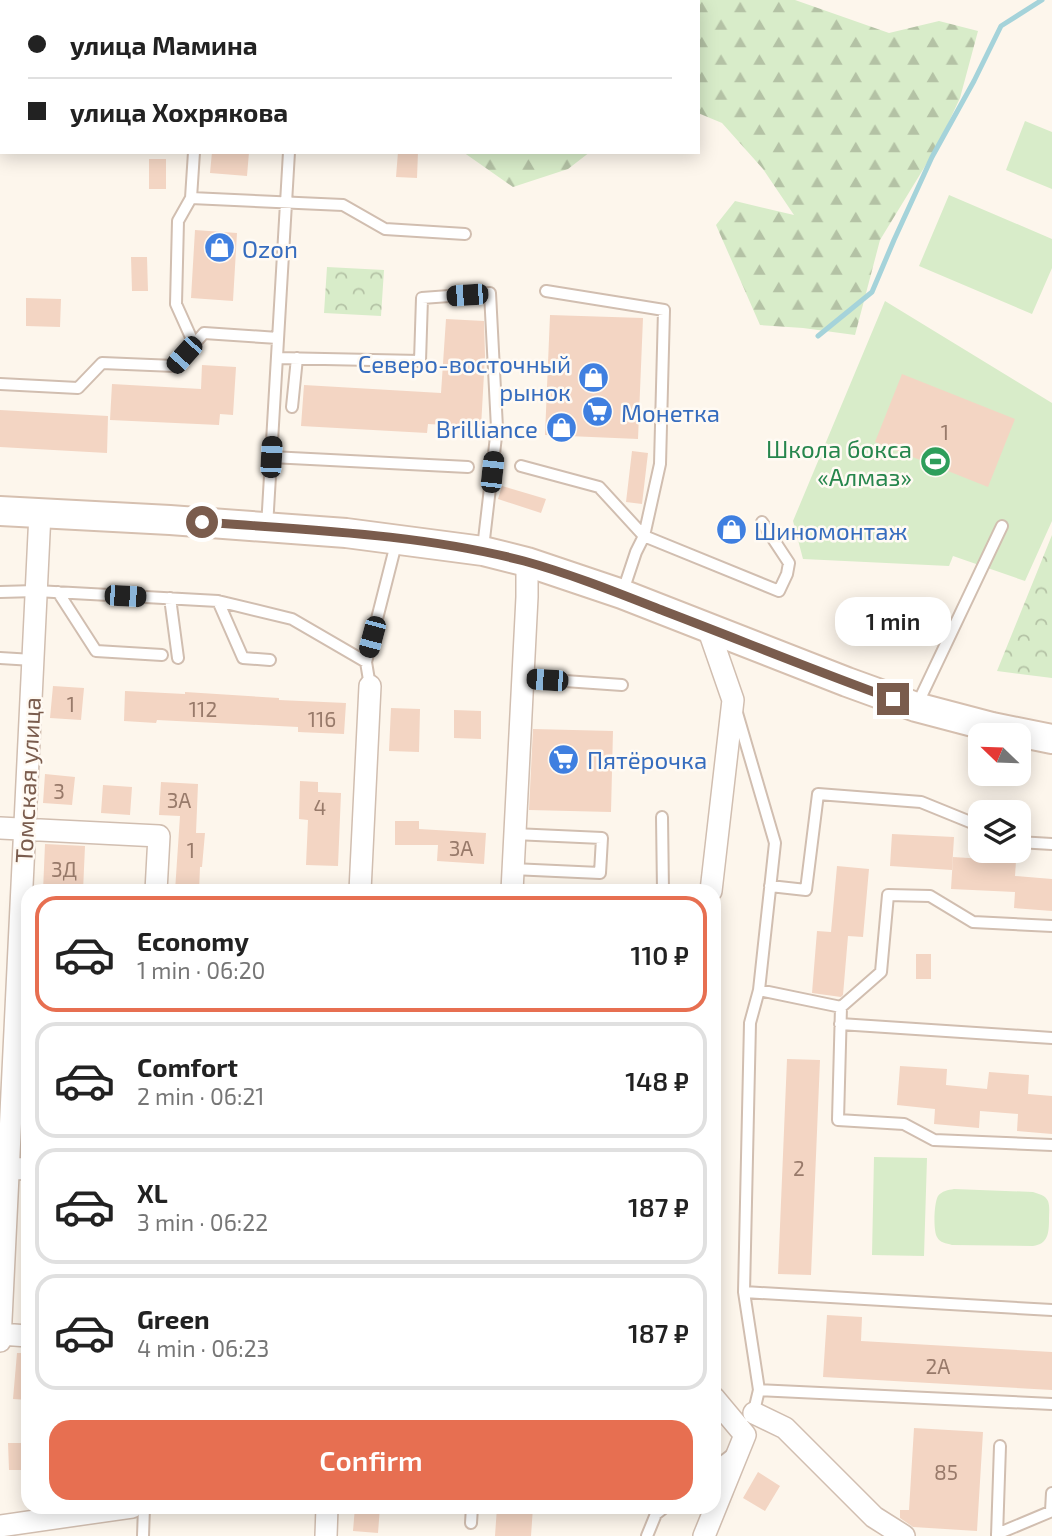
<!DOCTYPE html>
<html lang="en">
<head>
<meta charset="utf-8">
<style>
	:root { --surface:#fff; --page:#f6f6f6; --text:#222; --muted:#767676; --line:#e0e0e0; --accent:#e76f51 }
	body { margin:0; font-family:"Exo 2",sans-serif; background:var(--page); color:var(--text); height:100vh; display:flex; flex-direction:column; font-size:26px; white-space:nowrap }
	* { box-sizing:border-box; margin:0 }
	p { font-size:23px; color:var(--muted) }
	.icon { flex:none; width:38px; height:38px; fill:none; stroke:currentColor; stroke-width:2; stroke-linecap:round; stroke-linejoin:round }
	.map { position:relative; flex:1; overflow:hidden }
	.drawer { position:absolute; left:21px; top:884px; width:700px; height:630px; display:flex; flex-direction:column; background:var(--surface); border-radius:21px; box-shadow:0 4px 18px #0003 }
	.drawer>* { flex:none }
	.hud { position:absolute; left:0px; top:0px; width:700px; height:154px; box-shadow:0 4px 18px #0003; display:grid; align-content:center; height:154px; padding:0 28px; background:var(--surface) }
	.needle { width:46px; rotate:293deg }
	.fabs { position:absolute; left:968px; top:723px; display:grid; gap:14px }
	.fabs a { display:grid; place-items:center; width:63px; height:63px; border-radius:14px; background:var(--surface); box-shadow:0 4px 18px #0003; font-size:35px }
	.end { position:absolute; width:32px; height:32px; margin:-16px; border:9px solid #7a5c4d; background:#fff; box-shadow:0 0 0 4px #fff }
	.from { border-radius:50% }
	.bubble { position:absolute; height:49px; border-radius:21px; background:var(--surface); box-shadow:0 4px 18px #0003; font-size:23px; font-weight:600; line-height:49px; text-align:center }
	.car { position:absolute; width:21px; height:42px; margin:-21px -10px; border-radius:9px; box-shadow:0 0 5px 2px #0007; background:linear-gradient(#222 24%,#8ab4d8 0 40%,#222 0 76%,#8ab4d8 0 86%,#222 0) }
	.hud b { display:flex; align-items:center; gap:24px; height:66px; font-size:26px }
	.hud b+b { border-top:2px solid var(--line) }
	.hud i { width:18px; height:18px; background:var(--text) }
	ul { padding:12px 0 0; list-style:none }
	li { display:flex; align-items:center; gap:21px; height:116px; margin:0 14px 10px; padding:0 14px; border:4px solid var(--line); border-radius:21px }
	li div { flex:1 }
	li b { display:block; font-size:26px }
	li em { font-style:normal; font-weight:600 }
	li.on { border-color:var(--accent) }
	li>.icon { width:63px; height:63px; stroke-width:1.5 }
	.cta { display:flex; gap:14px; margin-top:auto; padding:14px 28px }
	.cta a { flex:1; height:80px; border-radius:21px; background:var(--accent); color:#fff; font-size:28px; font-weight:600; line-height:80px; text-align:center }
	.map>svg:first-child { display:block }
	.grass { fill:#d8ecc9 }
	.forest { fill:url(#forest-firs) }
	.park { fill:url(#park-crowns) }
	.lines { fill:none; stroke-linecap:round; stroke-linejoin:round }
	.stream { stroke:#a5d3da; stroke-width:5 }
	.building { fill:#f3d5c3 }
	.service-casing { stroke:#d1beb0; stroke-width:14 }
	.minor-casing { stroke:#d1beb0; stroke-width:24 }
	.secondary-casing { stroke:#d6c0b0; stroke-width:32 }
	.service { stroke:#fff; stroke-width:10 }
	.minor { stroke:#fff; stroke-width:21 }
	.secondary { stroke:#fff; stroke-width:28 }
	.route { stroke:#7a5c4d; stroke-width:9 }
	.labels { text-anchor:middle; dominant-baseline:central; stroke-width:5; stroke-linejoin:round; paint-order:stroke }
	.number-label { font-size:21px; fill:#987a6a }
	.shop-label { font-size:24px; fill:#366cbe; stroke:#fffaf3; text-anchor:start }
	.leisure-label { font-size:24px; fill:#27864d; stroke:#fffaf3; text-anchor:end }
	.street-label { font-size:24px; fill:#7a5c4d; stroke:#fffaf3 }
</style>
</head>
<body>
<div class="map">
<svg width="1052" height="1536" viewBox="0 0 1052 1536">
	<defs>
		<pattern id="forest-firs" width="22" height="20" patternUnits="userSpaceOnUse" patternTransform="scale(1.75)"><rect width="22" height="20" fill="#d8ecc9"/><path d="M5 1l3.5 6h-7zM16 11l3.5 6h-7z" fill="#b4c2a5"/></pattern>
		<pattern id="park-crowns" width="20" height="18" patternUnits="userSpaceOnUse" patternTransform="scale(1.75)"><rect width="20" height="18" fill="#d8ecc9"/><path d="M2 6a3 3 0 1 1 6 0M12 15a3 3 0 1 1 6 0" fill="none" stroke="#b4c2a5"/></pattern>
	</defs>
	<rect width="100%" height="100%" fill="#fdf6ec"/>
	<path class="grass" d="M1025 121 1052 132V189L1006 170Z
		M949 195 1052 239V268L1032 314 919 266Z
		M885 301 1052 403V521L1025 581 953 556 949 566 803 559 793 521Z
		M874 1157 927 1158 924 1256 872 1255Z
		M954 1189 1033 1192C1039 1194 1045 1195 1048 1201 1050 1207 1049 1213 1049 1219 1049 1233 1048 1244 1033 1246L952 1245C946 1243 940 1243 937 1237 933 1230 934 1203 938 1196 942 1191 948 1190 954 1189Z"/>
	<path class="forest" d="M328 0H795L889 33 939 21 978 31 960 98 938 145 880 240 855 335 803 328 760 325 716 225 735 201 794 215 763 169 722 123 698 113V2H328Z
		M463 152H590L568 169 513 187Z"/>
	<path class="park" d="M327 267 384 270 381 316 324 313Z
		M1052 535V678L997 671Z"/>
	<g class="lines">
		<path class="stream" d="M818 336 872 292 894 240 932 157 974 81 1001 26 1042 0"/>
	</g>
	<path class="building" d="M212 152H249L247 176 210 173Z
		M398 152H418L417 178 396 177Z
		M149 159H166V189H149Z
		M195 230 237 233 233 301 191 298Z
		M131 257H147L148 291H132Z
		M26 298 61 299 60 327 26 326Z
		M550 315 643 318 638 439 545 435Z
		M446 319 484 321 485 356 481 427 428 424 427 433 301 426 304 385 441 393Z
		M202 365 236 367 233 415 220 414 219 425 110 420 112 384 201 389Z
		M902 374 1015 419 988 487 875 442Z
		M0 410 108 416 107 453 0 447Z
		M632 451 648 453 642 504 626 502Z
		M502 486 546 499 541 513 498 499Z
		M53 686 84 688 81 720 50 718Z
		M125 691 185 694V692L279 698V700L346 703 344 734 298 732V727L157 720 156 723 124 721Z
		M391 708 420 709 419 752 389 751Z
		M454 710 481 711V739L454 738Z
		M533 729 613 731 611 812 529 810Z
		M45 774 75 777 72 805 43 803Z
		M300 781 318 782V792L341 793 338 866 306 865 308 820 299 819Z
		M161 782 198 784 196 833H205L202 867H200L199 891H175L180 816 159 815Z
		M103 785 132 787 130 815 101 813Z
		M395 821H419V829L486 833 484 864 437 861 438 845H395Z
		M892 834 954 837 952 870 890 866Z
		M45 844 85 846 83 891H43Z
		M953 857 1016 861 1015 876 1052 879V911L1014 908 1015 892 951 889Z
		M837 866 869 869 863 937 848 936 843 995 841 997 812 993 817 931 831 932Z
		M916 954H931V979H916Z
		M787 1059 820 1060 811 1275 778 1274Z
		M900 1066 947 1069 946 1085 987 1089 989 1072 1029 1075 1028 1094 1052 1096V1134L1017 1131 1018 1114 980 1111 979 1128 934 1124 935 1109 897 1105Z
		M827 1315 862 1317 861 1341 1052 1352V1390L823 1377Z
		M17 1353H28V1400L13 1399Z
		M914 1428 983 1432 977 1531 913 1527 900 1518V1510H909Z
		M8 1443H28V1470H9Z
		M758 1472 780 1486 765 1511 743 1498Z
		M355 1507H380L378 1533 353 1531Z
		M497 1507H533L531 1536H495Z"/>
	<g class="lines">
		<defs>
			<path id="service" d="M288 0 292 2
				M0 71H2
				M194 152 191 198 343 205 385 229 465 234
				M191 198 178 221 176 304 194 344
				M546 291 664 310 660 464 644 536 636 552 622 594
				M277 358 420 361 422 298 490 293 497 428 483 548
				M0 384 78 388 102 363 175 366 204 333 278 338
				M292 407 297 358
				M271 457 468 467
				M521 466 599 487 644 536 779 591 787 574 789 563 762 522
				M267 527 289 152
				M0 592 36 591 218 601 243 658 270 660
				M58 592 96 651 162 655
				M170 598 178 658
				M218 601 292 619 366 662
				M0 658 33 660
				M522 678 622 685
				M370 686 366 662 397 540
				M916 707 1002 526
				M737 713 775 843 759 990 750 1023 744 1292 759 1390 753 1415
				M662 817 663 891
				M1018 842 1052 844
				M512 869 600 873 602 838 514 834
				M770 886 806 890 818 794 921 802 980 826
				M759 990 841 1007 838 1120 904 1124 934 1140 1052 1145
				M841 1007 881 972 888 895 930 896 973 922 1052 926
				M840 1024 1052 1038
				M744 1292 1052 1310
				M759 1390 1052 1404
				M714 1468 735 1452
				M1051 1511 1052 1493
				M471 1523 472 1507
				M997 1534 1052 1511
				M143 1536 144 1507
				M647 1536 656 1514 665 1507
				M997 1536 1000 1446"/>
			<path id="minor" d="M708 628 733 700 711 891
				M0 828 159 836 156 891
				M360 891 370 686
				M512 891 527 597V562
				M0 1168 28 1169
				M0 1334 28 1336
				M0 1341 40 513
				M754 1413 785 1428 874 1517 904 1536
				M0 1526 132 1507
				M326 1536 327 1507
				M704 1536 745 1435 714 1398"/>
			<path id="secondary" d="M0 511 170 520 346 533 483 551 527 562 622 594 847 682 916 707 992 727 1052 739"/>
		</defs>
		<use href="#service" class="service-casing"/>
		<use href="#minor" class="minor-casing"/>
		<use href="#secondary" class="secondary-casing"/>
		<use href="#service" class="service"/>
		<use href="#minor" class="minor"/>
		<use href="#secondary" class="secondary"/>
	</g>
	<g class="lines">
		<path class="route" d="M202 522C308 530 421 534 524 561 571 574 618 593 664 611 740 640 816 671 893 699"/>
	</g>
	<defs>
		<symbol id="shop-disc" viewBox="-11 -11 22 22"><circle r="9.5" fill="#3f7fe0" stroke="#fffaf3"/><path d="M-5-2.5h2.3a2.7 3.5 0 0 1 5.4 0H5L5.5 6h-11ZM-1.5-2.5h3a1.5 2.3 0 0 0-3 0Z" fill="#fff"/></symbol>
		<symbol id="supermarket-disc" viewBox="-11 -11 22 22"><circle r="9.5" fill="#3f7fe0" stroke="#fffaf3"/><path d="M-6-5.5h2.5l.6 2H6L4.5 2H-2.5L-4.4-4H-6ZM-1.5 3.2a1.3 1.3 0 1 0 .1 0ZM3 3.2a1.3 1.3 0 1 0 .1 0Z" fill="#fff"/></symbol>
		<symbol id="stadium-disc" viewBox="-11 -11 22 22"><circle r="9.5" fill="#2e9e5b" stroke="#fffaf3"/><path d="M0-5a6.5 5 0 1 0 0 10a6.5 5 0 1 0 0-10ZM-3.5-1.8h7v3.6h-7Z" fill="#fff"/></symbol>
	</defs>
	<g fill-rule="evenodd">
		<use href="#shop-disc" x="202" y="230" width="35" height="35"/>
		<use href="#shop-disc" x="576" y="360" width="35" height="35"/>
		<use href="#supermarket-disc" x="580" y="394" width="35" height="35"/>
		<use href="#shop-disc" x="544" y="410" width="35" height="35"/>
		<use href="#stadium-disc" x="918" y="444" width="35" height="35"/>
		<use href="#shop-disc" x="714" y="512" width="35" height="35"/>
		<use href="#supermarket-disc" x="546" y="742" width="35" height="35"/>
	</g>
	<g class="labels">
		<g class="number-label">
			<text x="945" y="431">1</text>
			<text x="71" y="703">1</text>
			<text x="203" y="708">112</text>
			<text x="322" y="718">116</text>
			<text x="59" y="790">3</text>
			<text x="179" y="799">3А</text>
			<text x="320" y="806">4</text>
			<text x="461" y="847">3А</text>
			<text x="191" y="849">1</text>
			<text x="64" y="868">3Д</text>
			<text x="799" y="1167">2</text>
			<text x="938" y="1365">2А</text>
			<text x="946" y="1471">85</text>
		</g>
		<g class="shop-label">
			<text x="242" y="248">Ozon</text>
			<text x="571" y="363" text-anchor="end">Северо-восточный<tspan x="571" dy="28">рынок</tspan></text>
			<text x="621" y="412">Монетка</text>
			<text x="538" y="428" text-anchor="end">Brilliance</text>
			<text x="754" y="530">Шиномонтаж</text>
			<text x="587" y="759">Пятёрочка</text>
		</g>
		<g class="leisure-label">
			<text x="912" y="448">Школа бокса<tspan x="912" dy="28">«Алмаз»</tspan></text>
		</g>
		<g class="street-label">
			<text transform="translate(27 780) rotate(-87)">Томская улица</text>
		</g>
	</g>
</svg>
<div class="fabs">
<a><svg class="needle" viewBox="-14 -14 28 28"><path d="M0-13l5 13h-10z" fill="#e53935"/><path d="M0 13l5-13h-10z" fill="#767676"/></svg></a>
<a><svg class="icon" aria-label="layers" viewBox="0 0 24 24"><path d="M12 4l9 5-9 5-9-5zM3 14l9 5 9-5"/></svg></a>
</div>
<i class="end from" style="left:202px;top:522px"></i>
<i class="end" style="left:893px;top:699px"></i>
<div class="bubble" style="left:835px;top:597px;width:116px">1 min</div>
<i class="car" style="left:467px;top:295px;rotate:266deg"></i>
<i class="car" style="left:184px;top:355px;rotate:222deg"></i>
<i class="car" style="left:271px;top:457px;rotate:3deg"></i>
<i class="car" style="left:492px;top:472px;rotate:6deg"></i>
<i class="car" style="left:125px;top:596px;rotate:93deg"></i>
<i class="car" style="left:372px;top:637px;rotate:195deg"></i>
<i class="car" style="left:547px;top:680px;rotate:274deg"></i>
<div class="hud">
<b><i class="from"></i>улица Мамина</b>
<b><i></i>улица Хохрякова</b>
</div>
<section class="drawer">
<ul>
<li class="on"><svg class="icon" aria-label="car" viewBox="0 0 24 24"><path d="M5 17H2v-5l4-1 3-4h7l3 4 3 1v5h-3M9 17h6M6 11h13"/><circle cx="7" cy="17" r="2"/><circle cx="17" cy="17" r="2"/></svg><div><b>Economy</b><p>1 min · 06:20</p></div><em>110 ₽</em></li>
<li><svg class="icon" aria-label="car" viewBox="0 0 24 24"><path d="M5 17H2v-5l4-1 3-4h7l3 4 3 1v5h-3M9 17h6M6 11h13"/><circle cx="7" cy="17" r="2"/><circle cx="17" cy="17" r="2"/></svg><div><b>Comfort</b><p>2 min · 06:21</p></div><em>148 ₽</em></li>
<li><svg class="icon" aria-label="car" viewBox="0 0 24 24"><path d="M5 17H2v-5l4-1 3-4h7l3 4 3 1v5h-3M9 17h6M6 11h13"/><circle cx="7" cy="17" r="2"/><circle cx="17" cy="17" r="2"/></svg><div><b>XL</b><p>3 min · 06:22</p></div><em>187 ₽</em></li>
<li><svg class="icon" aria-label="car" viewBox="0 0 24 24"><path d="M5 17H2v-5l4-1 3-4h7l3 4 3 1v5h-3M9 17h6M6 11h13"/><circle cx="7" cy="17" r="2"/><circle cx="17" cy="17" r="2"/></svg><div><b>Green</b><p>4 min · 06:23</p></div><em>187 ₽</em></li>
</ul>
<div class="cta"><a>Confirm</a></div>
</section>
</div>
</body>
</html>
